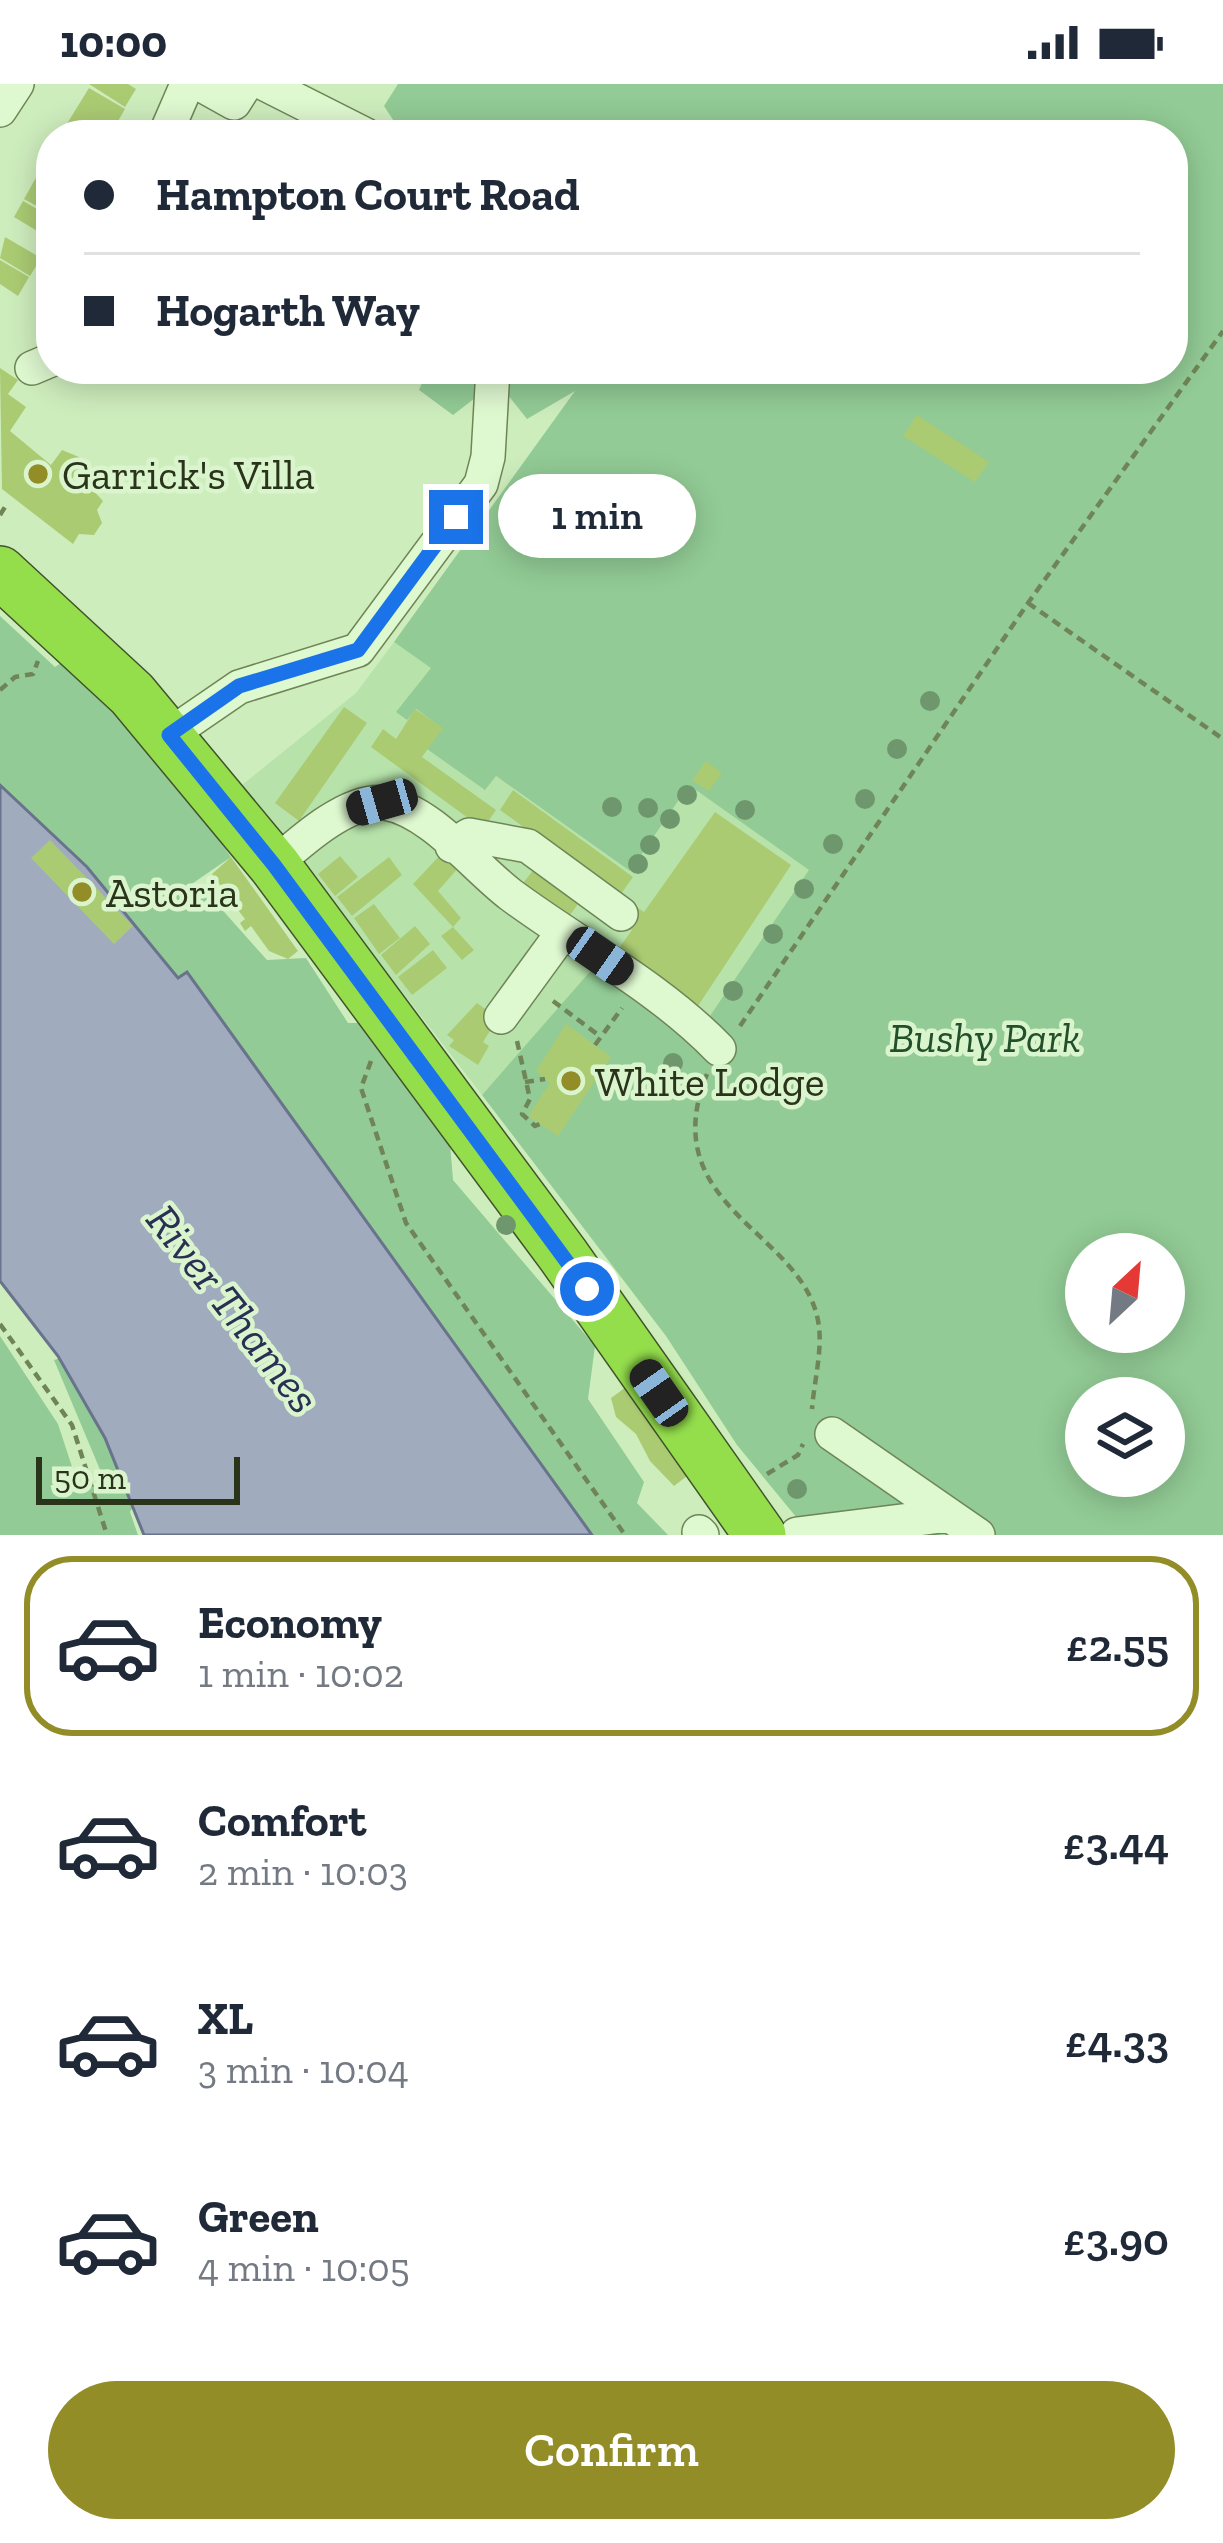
<!DOCTYPE html>
<html lang="en">
<head>
<meta charset="utf-8">
<style>
	:root { --surface:#fff; --page:#f6f6f7; --text:#1f2937; --muted:#747a83; --line:#e0e1e3; --accent:#938d27 }
	body { margin:0; font-family:"Zilla Slab",serif; background:var(--page); color:var(--text); height:100vh; display:flex; flex-direction:column; font-size:45px; white-space:nowrap }
	* { box-sizing:border-box; margin:0 }
	p { font-size:39px; color:var(--muted) }
	.icon { flex:none; width:66px; height:66px; fill:none; stroke:currentColor; stroke-width:2; stroke-linecap:round; stroke-linejoin:round }
	.map { position:relative; height:1451px; overflow:hidden }
	.details { display:flex; flex-direction:column; background:var(--surface); flex:1 }
	.details>* { flex:none }
	.top-card { position:absolute; left:36px; top:36px; width:1152px; height:264px; border-radius:48px; box-shadow:0 6px 30px #0003; display:grid; align-content:center; height:264px; padding:0 48px; background:var(--surface) }
	.needle { width:78px; rotate:26deg }
	.controls { position:absolute; left:1065px; top:1149px; display:grid; gap:24px }
	.controls a { display:grid; place-items:center; width:120px; height:120px; border-radius:50%; background:var(--surface); box-shadow:0 6px 30px #0003; font-size:60px }
	.scale { position:absolute; left:36px; bottom:30px; width:204px; box-sizing:border-box; padding-left:12px; border:6px solid #29341b; border-top:0; font-size:33px; line-height:42px; white-space:nowrap; color:#29341b; -webkit-text-stroke:9px #daf5cd; paint-order:stroke }
	.end { position:absolute; width:54px; height:54px; margin:-27px; border:15px solid #1a73e8; background:#fff; box-shadow:0 0 0 6px #fff }
	.from { border-radius:50% }
	.bubble { position:absolute; height:84px; border-radius:42px; background:var(--surface); box-shadow:0 6px 30px #0003; font-size:39px; font-weight:600; line-height:84px; text-align:center }
	.car { position:absolute; width:36px; height:72px; margin:-36px -18px; border-radius:15px; box-shadow:0 0 9px 3px #0007; background:linear-gradient(#222 24%,#8ab4d8 0 40%,#222 0 76%,#8ab4d8 0 86%,#222 0) }
	.top-card b { display:flex; align-items:center; gap:42px; height:114px; font-size:45px }
	.top-card b+b { border-top:3px solid var(--line) }
	.top-card i { width:30px; height:30px; background:var(--text) }
	ul { padding:21px 0 0; list-style:none }
	li { display:flex; align-items:center; gap:36px; height:180px; margin:0 24px 18px; padding:0 24px; border:6px solid transparent; border-radius:48px }
	li div { flex:1 }
	li b { display:block; font-size:45px }
	li em { font-style:normal; font-weight:600 }
	li.selected { border-color:var(--accent) }
	li>.icon { width:108px; height:108px; stroke-width:1.5 }
	.primary-button { display:flex; gap:24px; margin-top:auto; padding:24px 48px }
	.primary-button a { flex:1; height:138px; border-radius:72px; background:var(--accent); color:#fff; font-size:48px; font-weight:600; line-height:138px; text-align:center }
	.status { display:flex; justify-content:space-between; align-items:center; height:84px; padding:0 60px; background:var(--surface); direction:ltr }
	.status svg { height:33px; fill:currentColor }
	.map>svg:first-child { display:block }
	.farmland { fill:#b7e3ab }
	.green { fill:#92cb95; fill-rule:evenodd }
	.water { fill:#a1abbe; stroke:#69738c; stroke-width:3 }
	.building { fill:#abcb73 }
	.lines { fill:none; stroke-linecap:round; stroke-linejoin:round }
	.minor-casing { stroke:#6f8557; stroke-width:36 }
	.highway-casing { stroke:#42522b; stroke-width:54 }
	.path { stroke:#6f8557; stroke-width:4.5; stroke-dasharray:9 6; stroke-linecap:butt }
	.minor { stroke:#def8d0; stroke-width:33 }
	.highway { stroke:#94de4c; stroke-width:51 }
	.tree { fill:#6f976d }
	.route { stroke:#1a73e8; stroke-width:15 }
	.poi-dot { fill:#938d27; stroke:#daf5cd; stroke-width:4.5 }
	.labels { text-anchor:middle; dominant-baseline:central; stroke-width:9; stroke-linejoin:round; paint-order:stroke }
	.poi-label { font-size:42px; fill:#29341b; stroke:#daf5cd; text-anchor:start }
	.park-label { font-size:42px; font-style:italic; fill:#22502b; stroke:#daf5cd }
	.water-label { font-size:45px; font-style:italic; fill:#2a2f54; stroke:#daf5cd }
</style>
</head>
<body>
<div class="status"><b>10:00</b><svg viewBox="0 0 49 12"><path d="M0 12V9h3v3zM5 12V6h3v6zM10 12V3h3v9zM15 12V0h3v12zM26 1h20v11H26zM47 4h2v5h-2z"/></svg></div>
<div class="map">
<svg width="1223" height="1451" viewBox="0 0 1223 1451">
	<rect width="100%" height="100%" fill="#ceedbd"/>
	<path class="farmland" d="M394 558 432 583 415 625 443 644 428 665 496 692 629 786 689 700 810 786 695 955 594 884 482 1011 242 701 356 609Z"/>
	<path class="green" d="M398 0H1223V1451H811L737 1361 666 1252 482 1011 594 883 695 954 809 786 689 701 630 787 496 692 485 706 427 665 442 644 416 625 407 636 396 628 431 584 394 558 575 307 527 335 497 297 453 331 419 306 428 285H1173V51H403L384 22ZM1086 1170H1164V1248H1086ZM1086 1314H1164V1392H1086Z
		M0 532 55 583 64 577C125 638 182 702 231 773L180 808 202 803 267 876 306 874 348 939H360L450 1059 453 1096 595 1262 588 1315 644 1398 637 1419 668 1451H574L552 1395 355 1120 342 1118 338 1098 188 889 178 894 87 783 0 701Z
		M0 1252 58 1340 79 1404 106 1400 54 1276 80 1268 147 1400 130 1428 138 1451H0Z"/>
	<path class="water" d="M0 701 87 783 178 894 187 888 592 1451H144L105 1354 58 1272 0 1197Z"/>
	<path class="building" d="M89 0H128L136 5 125 23Z
		M89 4 125 25 110 51H60Z
		M51 67V130L24 115Z
		M23 117 51 133 49 154 14 133Z
		M5 153 41 174 30 192 0 174Z
		M0 176 29 193 18 212 0 200Z
		M0 284 18 296 8 310 26 323 10 347 51 381 62 366 79 373 80 384 71 396 84 406 90 403 103 417 97 426 102 439 94 451 79 450 73 460 2 405Z
		M917 331 989 378 975 398 903 352Z
		M344 623 367 639 299 737 275 719Z
		M415 625 443 644 422 673 496 726 483 745 371 663 383 645 396 655Z
		M706 677 722 689 709 707 692 696Z
		M513 706 633 793 619 813 500 726Z
		M715 728 791 781 698 922 617 867 632 846 626 841 638 824 644 828Z
		M50 756 133 842 114 860 31 774Z
		M443 768 459 783 438 807 461 834 453 843 413 800Z
		M340 772 358 793 335 812 318 790Z
		M231 773 298 867 288 875 269 867 251 842 245 847 240 839 245 835 226 811 221 815 217 810 223 805 212 790Z
		M389 773 402 791 352 832 337 813Z
		M535 784 580 817 565 838 519 804Z
		M374 820 400 854 379 870 354 834Z
		M415 842 430 860 396 891 381 871Z
		M453 843 474 866 462 876 441 852Z
		M433 866 447 884 412 911 398 893Z
		M477 919 498 934 483 958 489 962 478 981 449 962 454 956 447 951Z
		M566 940 611 973 558 1052 528 1032 550 999 536 987Z
		M629 1301 691 1389 674 1402 650 1377 636 1350 616 1333 611 1314Z"/>
	<g class="lines">
		<defs>
			<path id="minor" d="M200 0 234 19 246 0
				M265 0 366 51
				M0 26 17 0
				M165 51 185 5 195 0
				M32 284 51 276
				M169 651 239 603 358 566 481 400 488 373 493 285
				M452 762 469 751 528 762 621 830
				M274 781C299 759 349 713 385 719 432 727 474 783 511 811 580 862 659 903 719 965
				M501 933 563 848
				M832 1350 949 1431
				M699 1448 702 1451
				M797 1450 949 1431 978 1451"/>
			<path id="highway" d="M0 488 132 610 274 781 563 1171 760 1451"/>
		</defs>
		<use href="#minor" class="minor-casing"/>
		<use href="#highway" class="highway-casing"/>
		<path class="path" d="M0 431 5 423
			M1028 519 1223 655
			M0 606 15 593 33 590 38 577
			M553 917 601 953
			M740 942 1028 519 1223 247
			M517 957 530 1015 522 1030 535 1042 540 1040
			M595 961 622 924
			M371 977 361 1004 406 1139 625 1451
			M707 990C652 1126 808 1147 819 1243 822 1268 814 1299 812 1325
			M525 998 545 995
			M0 1240 72 1341 107 1451
			M767 1390 798 1371 803 1360"/>
		<use href="#minor" class="minor"/>
		<use href="#highway" class="highway"/>
	</g>
	<g class="tree">
		<circle cx="930" cy="617" r="10"/>
		<circle cx="897" cy="665" r="10"/>
		<circle cx="687" cy="711" r="10"/>
		<circle cx="865" cy="715" r="10"/>
		<circle cx="612" cy="723" r="10"/>
		<circle cx="648" cy="724" r="10"/>
		<circle cx="745" cy="726" r="10"/>
		<circle cx="670" cy="735" r="10"/>
		<circle cx="833" cy="760" r="10"/>
		<circle cx="650" cy="761" r="10"/>
		<circle cx="638" cy="780" r="10"/>
		<circle cx="804" cy="805" r="10"/>
		<circle cx="773" cy="850" r="10"/>
		<circle cx="733" cy="907" r="10"/>
		<circle cx="673" cy="979" r="10"/>
		<circle cx="506" cy="1141" r="10"/>
		<circle cx="797" cy="1405" r="10"/>
	</g>
	<g class="lines">
		<path class="route" d="M456 433 358 566 239 602 169 651 274 781 587 1205"/>
	</g>
	<g class="poi-dot">
		<circle cx="38" cy="390" r="12"/>
		<circle cx="82" cy="808" r="12"/>
		<circle cx="571" cy="997" r="12"/>
	</g>
	<g class="labels">
		<g class="poi-label">
			<text x="62" y="390">Garrick's Villa</text>
			<text x="106" y="808">Astoria</text>
			<text x="595" y="997">White Lodge</text>
		</g>
		<g class="park-label">
			<text x="985" y="953">Bushy Park</text>
		</g>
		<g class="water-label">
			<text transform="translate(233 1225) rotate(52)">River Thames</text>
		</g>
	</g>
</svg>
<div class="controls">
<a><svg class="needle" viewBox="-14 -14 28 28"><path d="M0-13l5 13h-10z" fill="#e53935"/><path d="M0 13l5-13h-10z" fill="#747a83"/></svg></a>
<a><svg class="icon" aria-label="layers" viewBox="0 0 24 24"><path d="M12 4l9 5-9 5-9-5zM3 14l9 5 9-5"/></svg></a>
</div>
<div class="scale">50 m</div>
<i class="end from" style="left:587px;top:1205px"></i>
<i class="end" style="left:456px;top:433px"></i>
<div class="bubble" style="left:498px;top:390px;width:198px">1 min</div>
<i class="car" style="left:382px;top:718px;rotate:254deg"></i>
<i class="car" style="left:600px;top:872px;rotate:125deg"></i>
<i class="car" style="left:659px;top:1309px;rotate:325deg"></i>
<div class="top-card">
<b><i class="from"></i>Hampton Court Road</b>
<b><i></i>Hogarth Way</b>
</div>
</div>
<section class="details">
<ul>
<li class="selected"><svg class="icon" aria-label="car" viewBox="0 0 24 24"><path d="M5 17H2v-5l4-1 3-4h7l3 4 3 1v5h-3M9 17h6M6 11h13"/><circle cx="7" cy="17" r="2"/><circle cx="17" cy="17" r="2"/></svg><div><b>Economy</b><p>1 min · 10:02</p></div><em>£2.55</em></li>
<li><svg class="icon" aria-label="car" viewBox="0 0 24 24"><path d="M5 17H2v-5l4-1 3-4h7l3 4 3 1v5h-3M9 17h6M6 11h13"/><circle cx="7" cy="17" r="2"/><circle cx="17" cy="17" r="2"/></svg><div><b>Comfort</b><p>2 min · 10:03</p></div><em>£3.44</em></li>
<li><svg class="icon" aria-label="car" viewBox="0 0 24 24"><path d="M5 17H2v-5l4-1 3-4h7l3 4 3 1v5h-3M9 17h6M6 11h13"/><circle cx="7" cy="17" r="2"/><circle cx="17" cy="17" r="2"/></svg><div><b>XL</b><p>3 min · 10:04</p></div><em>£4.33</em></li>
<li><svg class="icon" aria-label="car" viewBox="0 0 24 24"><path d="M5 17H2v-5l4-1 3-4h7l3 4 3 1v5h-3M9 17h6M6 11h13"/><circle cx="7" cy="17" r="2"/><circle cx="17" cy="17" r="2"/></svg><div><b>Green</b><p>4 min · 10:05</p></div><em>£3.90</em></li>
</ul>
<div class="primary-button"><a>Confirm</a></div>
</section>
</body>
</html>
